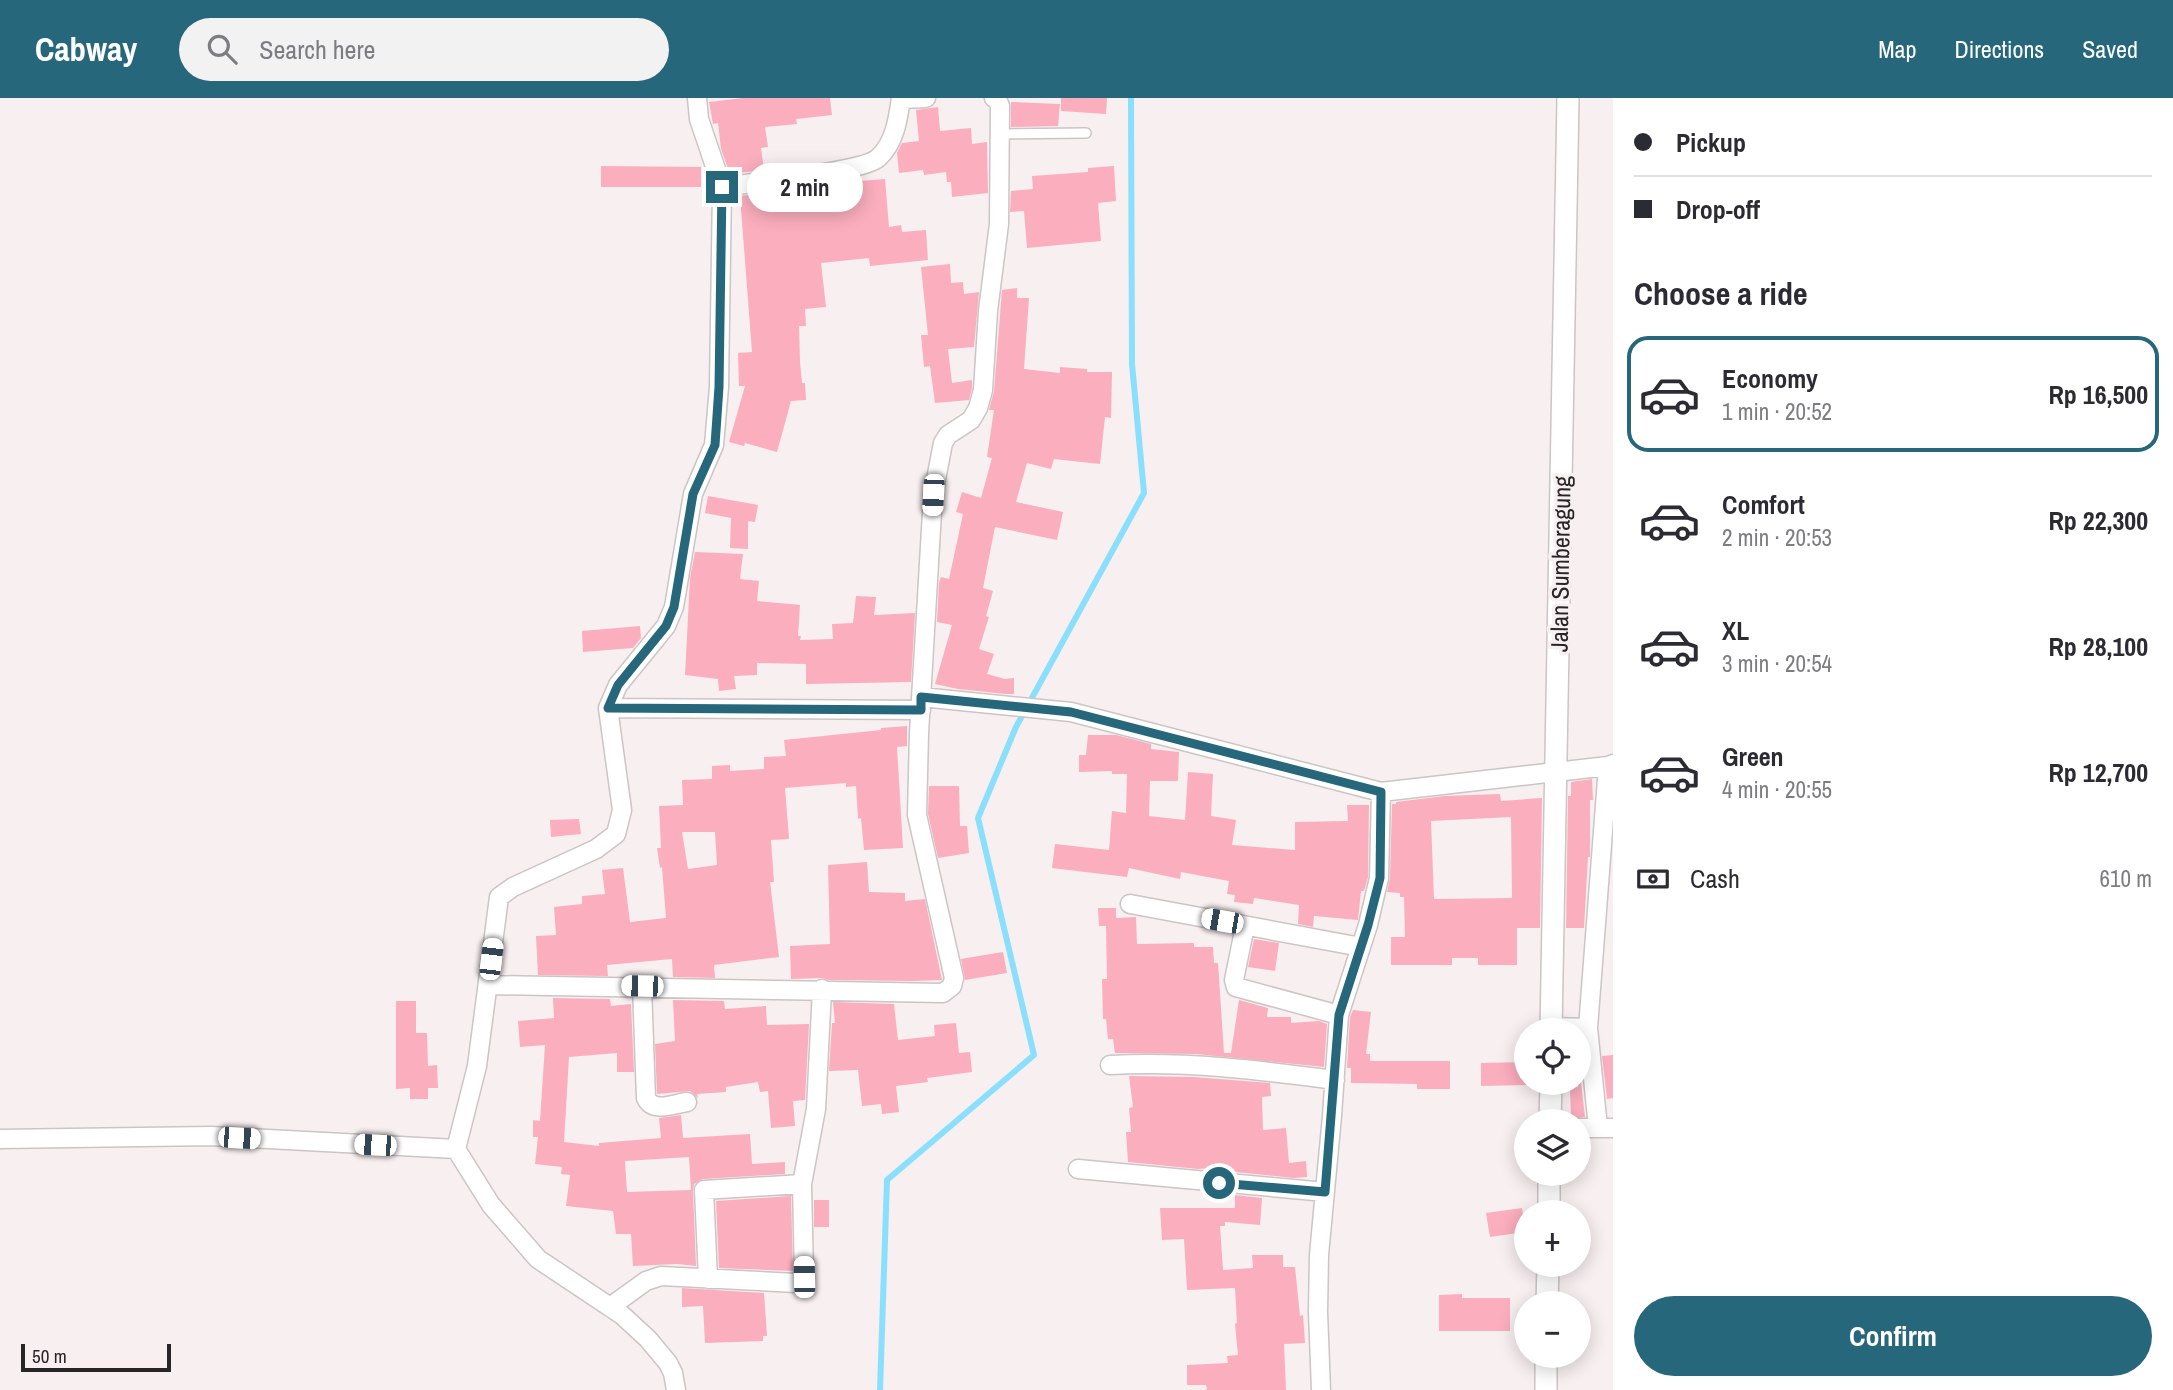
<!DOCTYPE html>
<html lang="en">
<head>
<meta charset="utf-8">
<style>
	:root { --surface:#fff; --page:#f2f2f3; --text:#2b2b33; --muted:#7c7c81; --line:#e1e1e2; --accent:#26677b }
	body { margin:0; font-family:"Archivo Narrow",sans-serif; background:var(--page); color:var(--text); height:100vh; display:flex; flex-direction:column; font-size:26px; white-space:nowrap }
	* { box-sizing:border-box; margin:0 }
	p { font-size:23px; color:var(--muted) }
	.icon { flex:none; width:38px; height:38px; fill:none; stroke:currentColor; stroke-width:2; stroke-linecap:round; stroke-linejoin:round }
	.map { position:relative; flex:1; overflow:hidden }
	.details { display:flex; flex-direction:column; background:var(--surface); width:560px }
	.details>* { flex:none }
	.top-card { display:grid; align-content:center; height:154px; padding:0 21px; background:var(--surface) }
	.buttons { position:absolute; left:1514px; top:920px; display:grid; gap:14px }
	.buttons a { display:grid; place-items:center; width:77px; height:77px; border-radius:50%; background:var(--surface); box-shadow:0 4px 18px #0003; font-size:35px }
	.scale { position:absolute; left:21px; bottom:18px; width:150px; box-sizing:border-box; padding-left:7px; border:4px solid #282526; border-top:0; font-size:19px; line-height:24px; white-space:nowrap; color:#282526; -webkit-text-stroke:5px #f8eff0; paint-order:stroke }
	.end { position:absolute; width:32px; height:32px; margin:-16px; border:9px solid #26677b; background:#fff; box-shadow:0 0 0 4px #fff }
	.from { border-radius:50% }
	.bubble { position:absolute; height:49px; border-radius:24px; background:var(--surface); box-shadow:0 4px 18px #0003; font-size:23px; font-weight:700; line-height:49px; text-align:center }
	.car { position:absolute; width:21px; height:42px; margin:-21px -10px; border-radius:9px; box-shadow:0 0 5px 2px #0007; background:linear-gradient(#fff 24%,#345 0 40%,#fff 0 76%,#345 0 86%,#fff 0) }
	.top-card b { display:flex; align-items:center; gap:24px; height:66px; font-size:26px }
	.top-card b+b { border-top:2px solid var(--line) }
	.top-card i { width:18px; height:18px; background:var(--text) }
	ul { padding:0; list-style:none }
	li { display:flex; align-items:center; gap:21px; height:116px; margin:0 14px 10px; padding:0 7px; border:4px solid transparent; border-radius:21px }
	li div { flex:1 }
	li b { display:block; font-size:26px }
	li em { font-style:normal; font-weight:700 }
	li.active { border-color:var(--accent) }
	li>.icon { width:63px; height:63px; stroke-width:1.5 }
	h2 { padding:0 21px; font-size:32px; line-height:84px }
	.pay { display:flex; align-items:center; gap:18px; height:77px; padding:0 21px; font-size:26px }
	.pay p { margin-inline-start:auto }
	.button { display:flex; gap:14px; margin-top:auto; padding:14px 21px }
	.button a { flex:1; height:80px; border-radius:42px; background:var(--accent); color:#fff; font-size:28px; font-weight:700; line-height:80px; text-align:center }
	header { display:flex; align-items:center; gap:42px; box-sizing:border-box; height:98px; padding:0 35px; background:var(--accent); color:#fff }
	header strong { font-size:33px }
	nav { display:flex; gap:38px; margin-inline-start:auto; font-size:24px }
	.search { width:490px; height:63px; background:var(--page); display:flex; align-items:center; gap:18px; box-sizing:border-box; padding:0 24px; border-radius:38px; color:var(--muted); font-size:26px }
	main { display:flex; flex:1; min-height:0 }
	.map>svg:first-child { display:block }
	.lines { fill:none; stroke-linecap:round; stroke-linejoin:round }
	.stream { stroke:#89dffc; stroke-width:6 }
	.building { fill:#fbaebd; fill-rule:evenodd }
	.service-casing { stroke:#ccc4c5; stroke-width:12 }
	.minor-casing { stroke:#ccc4c5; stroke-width:21 }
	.tertiary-casing { stroke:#ccc4c5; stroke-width:24 }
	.service { stroke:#fff; stroke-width:9 }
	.minor { stroke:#fff; stroke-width:18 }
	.tertiary { stroke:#fff; stroke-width:21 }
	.route { stroke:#26677b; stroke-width:9 }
	.labels { text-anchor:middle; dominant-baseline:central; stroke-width:7; stroke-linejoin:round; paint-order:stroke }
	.street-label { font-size:24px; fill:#282526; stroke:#f8eff0 }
</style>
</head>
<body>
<header>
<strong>Cabway</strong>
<div class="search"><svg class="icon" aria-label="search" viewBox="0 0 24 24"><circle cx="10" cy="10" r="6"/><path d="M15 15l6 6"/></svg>Search here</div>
<nav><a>Map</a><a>Directions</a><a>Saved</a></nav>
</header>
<main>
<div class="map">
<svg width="1613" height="1292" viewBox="0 0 1613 1292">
	<rect width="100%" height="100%" fill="#f8eff0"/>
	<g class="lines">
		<path class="stream" d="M880 1292 887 1082 1034 957 978 720 1016 629 1144 395 1132 266 1131 0"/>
	</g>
	<path class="building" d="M743 0H830L832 17 796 21 797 26 765 29 768 49 761 50 764 72 730 76 721 51 718 25 713 26 709 4Z
		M1061 0H1107L1106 16 1061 13Z
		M1011 4 1060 6 1058 28 1011 29Z
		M938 9 940 33 971 30 972 46 987 44 988 95 952 99 951 84H947L946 74 924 77 923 72 899 75 897 55 902 45 919 43 916 12Z
		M601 68 701 69V89H601Z
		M1114 68 1116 103 1098 105 1101 143 1027 150 1024 113 1010 114 1011 93 1033 91 1032 78 1088 74V70Z
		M860 79V83L885 81 889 129 901 127 902 134 926 132 928 162 870 168 869 160 821 165 826 209 805 211 806 228H799L800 264 802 285H805L806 302 791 303 777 354 745 345 744 348 729 344 745 288H739L738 255 752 254 740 98 806 90Z
		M950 166 951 185 963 184 964 196 979 194 974 249 948 251 952 285 972 282V290L969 302 935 305 930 268 924 269 921 237H928L921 169Z
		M1017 190V200H1029L1024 271 1060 275V269L1087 271V274H1112L1111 320 1105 319 1100 366 1054 361 1051 371 1027 365 1016 404 1063 414 1057 442 995 429 983 490 993 493 986 518 989 519 979 551 994 556 987 576 1005 581 1014 580V596H1006L958 591 935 586 952 527 937 524 939 485 941 479 949 481 963 416 956 414 962 394 981 400 992 360 987 359 994 312H989L994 293 1002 192Z
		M708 398 758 407 755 424 748 423V451L730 450 731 420 705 415Z
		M695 454 743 456 740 481 759 483 757 503 800 507 798 538H801L800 542 833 541 832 526 853 525 856 498 876 499 874 517 915 515 911 584 806 586V566L757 565V577L734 578 736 591 719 593 718 581 685 577 690 480Z
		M640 528 641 540 633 550 583 554 582 533Z
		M907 628V648L897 649 903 750 864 752 861 720 858 721 856 688 846 689V685L785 690 789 741 771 742 774 784H770L779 859 714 867 715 880 673 879 672 861 607 867 608 878 538 877 536 838 556 837 554 809 582 806V798L605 796 602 772 623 770 630 824 666 820 662 769 660 770 657 750H661L659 708 683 707 682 682 712 681V668L730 667V673L764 671V659L786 658 784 642 881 632V630ZM682 734H715L717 767 688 771Z
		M1088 637H1116L1151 646V651L1179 654 1178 683H1150L1149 718 1185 722 1188 674 1213 676 1211 718 1236 722 1232 747 1295 752V724L1348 723 1347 707H1369L1368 779 1364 793H1361L1358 822 1314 818 1313 829 1298 826 1299 807 1254 800 1253 806 1234 804 1235 797 1227 796 1229 783 1181 774 1180 781 1129 770 1127 779 1052 770 1055 746 1109 752 1112 713 1126 715 1127 676H1112V673L1079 674V657H1086Z
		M1592 681 1593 702H1590V759H1588L1584 830H1566L1568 698H1571V684Z
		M929 688H959L960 728H967L969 755 938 760 928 716Z
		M1500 696 1501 703 1542 700 1540 830H1517V867H1478V860H1452V867H1391V839H1405L1404 799H1400V795L1387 794 1390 780 1392 706H1396V704L1444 698ZM1511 719 1512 800 1434 801 1431 723Z
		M579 721 581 736 551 739 550 722Z
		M867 764 869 794 905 795V803L925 801 942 882 914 883 828 882 822 880 791 881 790 848 830 846 828 767Z
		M1098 810H1116V820L1136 819 1137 846 1194 845V849H1213L1214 865H1218L1224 955H1231L1239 902 1268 910 1267 919H1291V925L1319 923 1327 926 1324 969 1196 956 1115 955 1113 941H1108L1106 921H1103L1102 881H1107L1106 828H1099Z
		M1254 841 1279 845 1275 873 1248 869Z
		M1003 854 1007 875 965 882 961 861Z
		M553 900 610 901 611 908 631 906 634 974H617V955L569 959 564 1044 599 1048V1045L661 1040 659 1020 681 1017 683 1040 750 1036 752 1066 785 1064V1076L703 1081 694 1086 693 1093 696 1168 677 1166 633 1168 631 1136H616L613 1113 566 1108 570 1077 561 1076 562 1069 535 1066 538 1039H533V1022L540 1023 545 947 520 949 518 923 554 920ZM689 1059 691 1092 627 1094 625 1063Z
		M673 902 724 903 725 911 766 908 767 927 809 926 805 1002 793 1003 795 1028 771 1030 768 993 760 994 758 984 726 989V994L697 996 698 1000 690 993 657 996 655 946 675 943Z
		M396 903H416V935H427L428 968 437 967 438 990H428V1001H410V990L396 991Z
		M833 904 894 906 898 942 935 938 934 927 956 925 959 955 970 954 972 974 927 980 928 984 896 988 899 1014 882 1016 881 1006 862 1008 858 972 829 973 832 925H835Z
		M1353 912 1371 914 1366 956H1370V963H1450V991H1417V986L1351 985V970H1347L1350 919Z
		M1613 957V1000L1607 1001 1602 958Z
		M1578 959 1585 1019 1571 1021 1570 990 1578 989Z
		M1526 964V987L1481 988V965Z
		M1129 978 1194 979 1270 985 1271 998 1262 999 1263 1032 1286 1030 1289 1065 1306 1063 1307 1079 1294 1080 1226 1073V1069L1198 1071 1128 1064 1126 1034H1131L1129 1010 1133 1009Z
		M1235 1097 1262 1100 1260 1127 1225 1124V1128H1220L1223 1172 1253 1170 1252 1157H1283V1169H1295L1300 1218 1303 1217 1305 1245 1284 1246 1286 1292H1207L1206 1287H1187V1267L1228 1265 1227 1258 1238 1257 1235 1226 1237 1225 1235 1190 1187 1192 1184 1141 1162 1142 1160 1110H1235Z
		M791 1098 793 1173 719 1170 716 1103Z
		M814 1102H829V1129H814Z
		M1522 1110 1525 1134 1490 1139 1486 1115Z
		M682 1190 764 1195 767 1238H763V1243L705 1245 703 1208 682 1209Z
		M1462 1196V1200H1510V1233H1439V1197Z"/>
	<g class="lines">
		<defs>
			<path id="service" d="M1000 36 1086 35"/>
			<path id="minor" d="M901 1 926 0
				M722 89C748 85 863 74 878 60 895 45 898 21 901 0
				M921 599 1071 614 1381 694
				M608 610 921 612
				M1130 806 1361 849
				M1245 828 1234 882 1236 889 1339 917
				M488 887 943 895 952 888 954 880 917 717 919 635 933 397 943 345 948 337 971 322 978 310 983 292 988 213 999 126 1000 8 997 1 994 0
				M642 888 646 1000C653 1015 673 1006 687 1004
				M1552 929 1588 930
				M1110 967C1187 963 1259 972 1335 982
				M1578 1030H1613
				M1598 1030 1588 930 1608 668 1613 669
				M0 1041 211 1038 456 1051
				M1078 1071 1325 1094
				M708 1181 704 1092 802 1086
				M610 1209 646 1183 661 1178 796 1185 804 1179 802 1086 816 1011 822 891
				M676 1292 673 1275 668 1265 648 1241 622 1217 538 1161 491 1107 456 1051 477 968 499 799 513 789 596 751 616 736 622 712 608 610 618 587 666 528 674 509 693 396 714 347 719 289 722 89 699 21 697 0
				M1321 1292 1318 1214 1319 1157 1332 1018 1339 917 1368 827 1379 780 1381 694 1608 668 1613 666"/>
			<path id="tertiary" d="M1551 933 1568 0
				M1550 1024 1551 985
				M1549 1115V1076
				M1547 1206 1548 1167
				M1546 1292V1258"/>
		</defs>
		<use href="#service" class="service-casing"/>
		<use href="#minor" class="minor-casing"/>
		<use href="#tertiary" class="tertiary-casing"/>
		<use href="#service" class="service"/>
		<use href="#minor" class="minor"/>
		<use href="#tertiary" class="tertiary"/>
	</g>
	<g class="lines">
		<path class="route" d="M722 89 719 289 715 347 693 396 674 509 666 528 618 587 608 610 921 612V599L1071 614 1381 694 1380 780 1368 827 1339 917 1325 1094 1219 1085"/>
	</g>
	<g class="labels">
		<g class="street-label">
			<text transform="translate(1560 466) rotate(-89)">Jalan Sumberagung</text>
		</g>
	</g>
</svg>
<div class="buttons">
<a><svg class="icon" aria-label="locate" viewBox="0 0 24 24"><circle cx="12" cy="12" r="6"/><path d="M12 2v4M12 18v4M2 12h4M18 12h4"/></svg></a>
<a><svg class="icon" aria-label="layers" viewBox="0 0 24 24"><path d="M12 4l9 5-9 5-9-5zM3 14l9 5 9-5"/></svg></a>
<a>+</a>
<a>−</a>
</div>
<div class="scale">50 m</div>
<i class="end from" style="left:1219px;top:1085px"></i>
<i class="end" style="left:722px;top:89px"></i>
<div class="bubble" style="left:747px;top:65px;width:116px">2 min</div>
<i class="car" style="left:933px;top:397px;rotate:183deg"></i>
<i class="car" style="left:1222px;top:823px;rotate:280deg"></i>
<i class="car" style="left:491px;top:861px;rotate:7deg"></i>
<i class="car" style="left:642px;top:888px;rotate:271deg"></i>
<i class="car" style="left:239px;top:1040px;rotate:93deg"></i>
<i class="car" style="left:375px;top:1047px;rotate:273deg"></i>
<i class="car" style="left:804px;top:1179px;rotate:359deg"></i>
</div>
<section class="details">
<div class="top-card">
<b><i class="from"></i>Pickup</b>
<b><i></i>Drop-off</b>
</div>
<h2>Choose a ride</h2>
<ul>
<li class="active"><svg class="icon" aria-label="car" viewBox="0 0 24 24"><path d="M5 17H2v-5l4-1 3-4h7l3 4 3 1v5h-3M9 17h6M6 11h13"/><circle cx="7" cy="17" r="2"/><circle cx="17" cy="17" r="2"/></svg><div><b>Economy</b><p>1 min · 20:52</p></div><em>Rp 16,500</em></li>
<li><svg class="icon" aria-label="car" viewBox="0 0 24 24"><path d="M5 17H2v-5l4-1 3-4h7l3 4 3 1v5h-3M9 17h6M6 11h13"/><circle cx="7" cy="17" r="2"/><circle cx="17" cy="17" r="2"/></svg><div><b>Comfort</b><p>2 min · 20:53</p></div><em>Rp 22,300</em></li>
<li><svg class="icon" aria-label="car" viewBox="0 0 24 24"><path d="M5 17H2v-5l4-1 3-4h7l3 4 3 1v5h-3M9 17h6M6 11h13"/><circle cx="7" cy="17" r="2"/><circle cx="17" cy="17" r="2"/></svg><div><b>XL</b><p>3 min · 20:54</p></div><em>Rp 28,100</em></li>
<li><svg class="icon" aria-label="car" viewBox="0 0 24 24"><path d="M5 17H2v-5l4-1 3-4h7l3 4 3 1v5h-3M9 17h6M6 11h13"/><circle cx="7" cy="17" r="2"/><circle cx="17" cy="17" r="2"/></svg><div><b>Green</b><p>4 min · 20:55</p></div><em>Rp 12,700</em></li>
</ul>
<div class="pay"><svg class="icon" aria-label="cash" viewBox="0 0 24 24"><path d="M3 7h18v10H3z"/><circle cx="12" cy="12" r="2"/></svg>Cash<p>610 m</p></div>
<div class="button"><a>Confirm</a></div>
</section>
</main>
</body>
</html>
